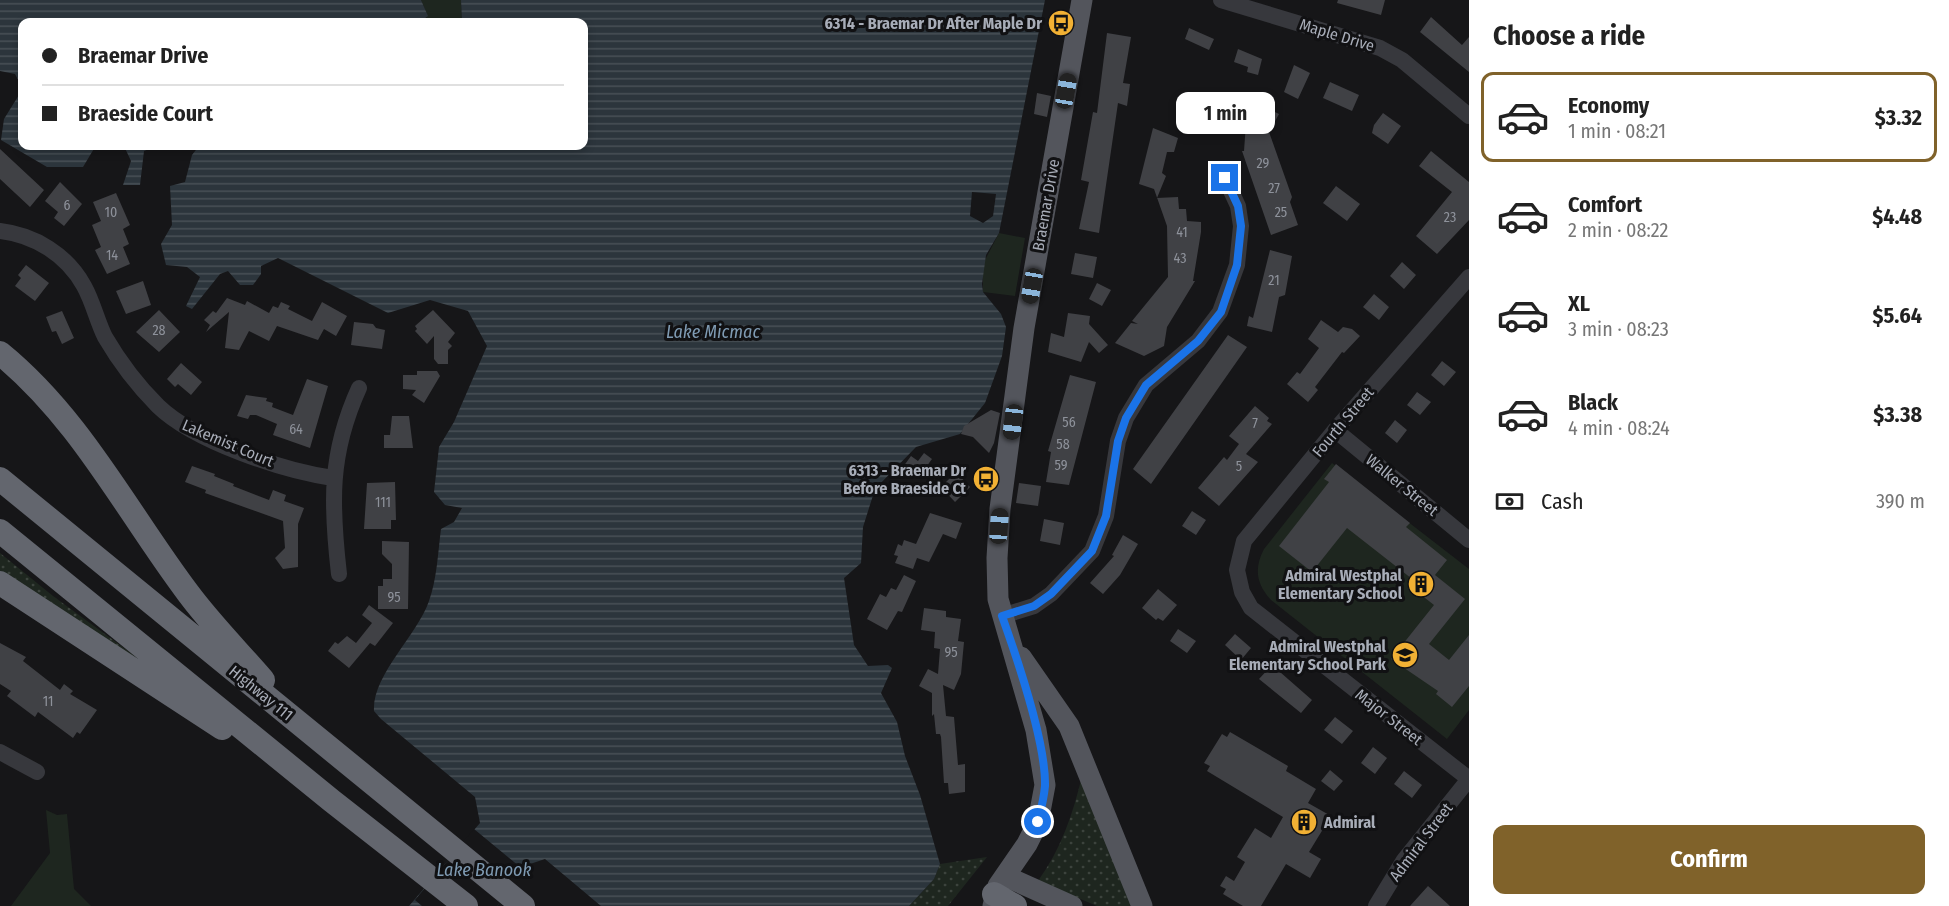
<!DOCTYPE html>
<html lang="en">
<head>
<meta charset="utf-8">
<style>
	:root { --surface:#fff; --page:#f2f2f2; --text:#222; --muted:#767676; --line:#e0e0e0; --accent:#80622a }
	body { margin:0; font-family:"Fira Sans Condensed",sans-serif; background:var(--page); color:var(--text); height:100vh; display:flex; flex-direction:column; font-size:22px; white-space:nowrap }
	* { box-sizing:border-box; margin:0 }
	p { font-size:20px; color:var(--muted) }
	.icon { flex:none; width:33px; height:33px; fill:none; stroke:currentColor; stroke-width:2; stroke-linecap:round; stroke-linejoin:round }
	.map { position:relative; flex:1; overflow:hidden }
	.drawer { display:flex; flex-direction:column; background:var(--surface); width:480px }
	.drawer>* { flex:none }
	.top-card { position:absolute; left:18px; top:18px; width:570px; height:132px; border-radius:12px; box-shadow:0 3px 9px #0003; display:grid; align-content:center; height:132px; padding:0 24px; background:var(--surface) }
	.end { position:absolute; width:27px; height:27px; margin:-14px; border:8px solid #1a73e8; background:#fff; box-shadow:0 0 0 3px #fff }
	.from { border-radius:50% }
	.bubble { position:absolute; height:42px; border-radius:12px; background:var(--surface); box-shadow:0 3px 9px #0003; font-size:20px; font-weight:700; line-height:42px; text-align:center }
	.car { position:absolute; width:18px; height:36px; margin:-18px -9px; border-radius:8px; box-shadow:0 0 4px 2px #0007; background:linear-gradient(#222 24%,#8ab4d8 0 40%,#222 0 76%,#8ab4d8 0 86%,#222 0) }
	.top-card b { display:flex; align-items:center; gap:21px; height:57px; font-size:22px }
	.top-card b+b { border-top:2px solid var(--line) }
	.top-card i { width:15px; height:15px; background:var(--text) }
	ul { padding:0; list-style:none }
	li { display:flex; align-items:center; gap:18px; height:90px; margin:0 12px 9px; padding:0 12px; border:3px solid transparent; border-radius:12px }
	li div { flex:1 }
	li b { display:block; font-size:22px }
	li em { font-style:normal; font-weight:700 }
	li.on { border-color:var(--accent) }
	li>.icon { width:54px; height:54px; stroke-width:1.5 }
	h2 { padding:0 24px; font-size:27px; line-height:72px }
	.pay { display:flex; align-items:center; gap:15px; height:66px; padding:0 24px; font-size:22px }
	.pay p { margin-inline-start:auto }
	.primary-button { display:flex; gap:12px; margin-top:auto; padding:12px 24px }
	.primary-button a { flex:1; height:69px; border-radius:12px; background:var(--accent); color:#fff; font-size:24px; font-weight:700; line-height:69px; text-align:center }
	main { display:flex; flex:1; min-height:0 }
	.map>svg:first-child { display:block }
	.grass { fill:url(#grass-dots) }
	.park { fill:#1e261f }
	.water { fill:url(#water-rules) }
	.pier { fill:#161618 }
	.building { fill:#404145 }
	.lines { fill:none; stroke-linecap:round; stroke-linejoin:round }
	.minor { stroke:#37383d; stroke-width:16 }
	.major { stroke:#53555c; stroke-width:21 }
	.highway { stroke:#63666e; stroke-width:24 }
	.route { stroke:#1a73e8; stroke-width:8 }
	.labels { text-anchor:middle; dominant-baseline:central; stroke-width:6; stroke-linejoin:round; paint-order:stroke }
	.number-label { font-size:14px; fill:#8e929b }
	.poi-label { font-size:16px; font-weight:bold; fill:#a8adb8; stroke:#111113; text-anchor:end }
	.street-label { font-size:16px; fill:#a8adb8; stroke:#111113 }
	.water-label { font-size:18px; font-style:italic; fill:#7f9bb3; stroke:#111113 }
</style>
</head>
<body>
<main>
<div class="map">
<svg width="1469" height="906" viewBox="0 0 1469 906">
	<defs>
		<pattern id="grass-dots" width="8" height="8" patternUnits="userSpaceOnUse" patternTransform="scale(1.5)"><rect width="8" height="8" fill="#1e261f"/><path d="M2 2h.1M6 6h.1" fill="none" stroke="#3c433d" stroke-width="1.8" stroke-linecap="round"/></pattern>
		<pattern id="water-rules" width="6" height="5" patternUnits="userSpaceOnUse" patternTransform="scale(1.5)"><rect width="6" height="5" fill="#2c353c"/><path d="M0 2.5h6" fill="none" stroke="#485056"/></pattern>
	</defs>
	<rect width="100%" height="100%" fill="#161618"/>
	<path class="grass" d="M0 553 53 596 139 659 133 665 0 576Z
		M1082 776 1144 906H1097L1038 881C1061 849 1073 814 1082 776Z
		M987 857 948 906H909L934 879 940 864Z"/>
	<path class="park" d="M421 0H461L462 22H420L426 19 427 14Z
		M999 233 1025 238 1015 296 983 292V264Z
		M1332 463 1469 569V710L1447 739 1271 600C1256 584 1254 568 1264 549Z
		M46 810 57 815 67 814 74 889 91 906H11L50 853Z"/>
	<path class="water" d="M0 0H421L428 16 420 22H22V87L15 74 0 71Z
		M461 0H1045L999 233 986 255 982 284 983 292 1001 314 1006 327 1002 356 985 403 960 434 916 447 875 489 863 527 861 563 844 578 854 645 868 666 888 665 892 668 881 693 897 722 905 756 920 795 940 864 934 879 909 906H601L545 859 530 864 497 906H409L480 823 475 797 381 719 374 711C372 675 417 636 429 601 437 579 438 552 441 529L454 522 462 508 445 505 434 492 439 447 454 422 487 346 468 311 430 300 388 313 278 258 261 266V274L253 285H240L228 271 220 274 192 309 186 306 200 277 187 267 166 265 161 244 172 225 170 186 185 182 192 155 199 146H584V22H462Z
		M22 90V146H107L95 147 83 167H47L1 140 4 119Z
		M124 146H157L144 151 140 185H123L131 161Z"/>
	<path class="pier" d="M972 192 996 194 993 216 983 223 970 216Z
		M474 829 526 872 497 906H422L415 900Z"/>
	<path class="building" d="M1338 0H1385L1381 15 1337 3Z
		M1431 17 1462 45 1469 37V72L1420 32Z
		M1189 28 1214 39 1209 50 1185 39Z
		M1107 33 1131 37 1123 83 1130 84 1127 106 1118 103 1099 233 1079 229 1089 182 1081 180 1093 112 1097 113Z
		M1238 49 1262 59 1258 75 1247 72 1248 67 1234 62Z
		M1294 65 1310 73 1298 99 1284 92Z
		M1330 82 1359 95 1352 111 1323 98Z
		M1037 93 1051 96 1047 117 1034 114Z
		M1216 105 1244 107 1243 127 1218 126V134L1207 133 1208 116H1215Z
		M1269 109 1279 114 1269 132 1292 197 1290 202 1298 225 1271 235 1242 151H1244L1246 123 1260 124Z
		M1383 113 1401 126 1388 144 1372 133 1374 125Z
		M1153 128 1178 138 1174 152H1167L1162 173 1166 176 1157 198 1178 197 1179 209H1186L1187 221 1201 222V232L1193 281H1195L1167 327 1164 346 1144 356 1115 343 1131 323 1138 324 1132 321 1168 277 1167 226 1154 189 1139 184Z
		M0 149 44 190 30 207 0 179Z
		M1431 151 1469 182V220L1437 254 1416 236 1452 192 1419 166Z
		M60 182 82 204 64 226 54 218 58 212 45 201Z
		M1336 186 1360 204 1347 221 1323 203Z
		M116 193 130 225 123 229 129 244 123 247 130 264 107 274 95 250 101 247 92 225 101 221 93 202Z
		M1270 250 1292 256 1285 295 1279 297 1272 332 1247 326 1249 316 1253 318Z
		M1075 253 1097 257 1093 278 1071 274Z
		M1402 262 1416 275 1404 289 1390 276Z
		M26 265 49 283 35 301 15 286 21 278 18 275Z
		M143 281 151 305 126 314 116 291Z
		M1097 283 1111 290 1102 306 1089 299Z
		M1374 294 1389 307 1379 320 1363 307Z
		M227 298 245 305 247 301 269 313 273 306 278 308 281 302 290 306 288 309 312 321 322 302 347 316 336 336 324 329 318 340 277 326 269 341 249 331 239 350 225 348 229 312 206 332 210 325 204 320 213 311 216 313Z
		M159 310 180 332 159 352 136 332Z
		M433 310 455 333 448 342 452 346 448 350V364H438L434 359V336L427 344 415 331 417 329 415 326Z
		M62 311 74 338 62 344 56 331 52 332 46 317Z
		M1068 313 1090 316 1089 324 1108 345 1099 353 1089 342 1081 362 1048 352 1051 333 1064 337Z
		M1321 320 1338 332 1343 327 1352 329 1360 336 1344 353 1342 352 1315 387 1318 390 1308 402 1287 384 1297 372 1300 374 1319 348 1308 339Z
		M354 322 373 324 376 328 385 330 382 349 351 345Z
		M1228 335 1247 347 1151 484 1133 469Z
		M1442 361 1456 372 1444 386 1431 375Z
		M181 363 202 382 191 395 178 384 175 387 167 379Z
		M417 371H437L440 376 424 403 412 395 416 390 403 389V375H417Z
		M1070 375 1096 382 1069 485 1046 482 1051 452 1048 451Z
		M307 379 328 386 310 448 273 435 277 424 256 415H250L248 419 237 416 246 395 267 398 266 401 273 403 272 407 293 415Z
		M1417 392 1431 402 1420 415 1407 405Z
		M1255 406 1269 418 1267 421 1272 424 1246 454 1258 462 1219 506 1198 488 1224 457 1227 460 1239 444 1229 436Z
		M991 410 1000 413 994 443 989 453 973 437 961 434 964 426Z
		M392 416H409L413 448H384V435H390Z
		M1395 420 1407 430 1397 443 1385 433Z
		M924 453 932 459 918 478 903 467 911 456 918 461Z
		M1336 464 1410 523 1406 527 1447 560 1435 575 1465 599 1429 644 1449 660 1469 635V686L1452 707 1436 694 1438 691 1391 659 1434 605 1411 587 1416 582 1347 528 1312 572 1279 546 1329 482 1324 479Z
		M192 466 215 474 214 476 234 484 233 486 269 500 273 490 286 495 284 501 304 508 298 524V567L283 569 275 558 285 548 283 521 205 493 206 490 185 482Z
		M956 472 970 487 955 502 941 487Z
		M395 482 396 520H391V529H364L367 483Z
		M1019 483 1041 486 1038 506 1016 503Z
		M1192 511 1206 520 1196 535 1182 526Z
		M930 513 962 523 956 539 943 534 929 562 917 558 913 569 895 563 898 556 894 555 898 544 902 546 904 540 916 544Z
		M1044 519 1064 523 1060 545 1040 541Z
		M1123 535 1138 544 1120 575 1103 594 1090 583 1114 556 1112 555Z
		M382 541 409 542 408 609H378V586H383V579H392V564L382 554Z
		M904 575 916 581 902 612 898 611 887 630 867 619 880 594 886 597 891 588 896 590Z
		M1158 589 1177 605 1163 621 1158 618 1156 620 1142 608Z
		M369 605 393 623 375 646 370 643 349 668 328 651 335 642 338 644 347 636 356 643 372 623 362 615Z
		M924 608 946 611V617L961 619 958 641 964 642 961 674 954 690 943 685 946 716 954 717 958 765 965 764V792L949 794 948 783H944L941 737 940 734H936L934 714 932 716V693L919 686 928 669 938 674 940 649 934 648 935 632 921 630Z
		M1178 629 1196 641 1187 653 1170 641Z
		M1235 634 1251 648 1241 660 1225 645Z
		M0 643 26 657 23 661 60 690 64 684 73 691 70 694 97 710 80 734 77 732 73 738 38 712 35 717 7 696 11 691 0 684Z
		M1272 665 1312 700 1301 713 1259 679Z
		M1335 717 1353 731 1342 744 1324 730Z
		M1230 732 1288 766 1286 771 1316 789 1308 803 1331 816 1309 852 1321 859 1310 878 1286 864 1261 906H1243L1223 894 1226 889 1220 886 1226 876 1234 881 1245 862 1237 857 1255 828 1271 838 1283 817 1207 771 1210 766 1204 763 1222 734 1227 737Z
		M1373 747 1387 758 1375 774 1361 763Z
		M1330 770 1343 781 1334 791 1321 781Z
		M1404 771 1422 785 1412 798 1394 784Z
		M1428 886 1450 906H1410Z"/>
	<g class="lines">
		<path class="minor" d="M1221 0 1380 48 1402 60 1469 116
			M0 231C35 235 67 255 84 286 93 302 97 321 105 337 119 361 138 386 158 406 194 441 283 471 333 478
			M1469 277 1335 430 1244 541 1237 570 1242 592 1251 608 1469 779
			M1335 430 1469 540
			M339 574C331 504 329 454 359 388
			M1002 616 1034 606 1051 594 1092 551 1106 516 1118 441 1126 418 1146 385 1198 341 1220 312 1237 265 1241 226 1238 206 1225 178
			M0 752 37 772
			M1376 906 1404 860 1469 779"/>
		<path class="major" d="M1021 657 1069 726 1142 906
			M1005 876 1072 906
			M993 906 998 886 1027 844 1038 822 1045 785 1036 730 998 599 997 558 1000 509 1024 328 1082 0"/>
		<path class="highway" d="M0 353C80 418 127 512 188 593 211 624 238 651 263 680
			M0 479 523 906
			M0 531 332 801 466 906
			M0 583 222 728
			M994 894 1015 906"/>
	</g>
	<g class="lines">
		<path class="route" d="M1038 822C1041 810 1044 798 1045 786 1046 742 1017 658 1002 616L1034 606 1051 594 1092 551 1106 516 1118 441 1126 418 1146 385 1198 341 1221 312 1237 265 1241 226 1238 206 1225 178"/>
	</g>
	<defs>
		<symbol id="bus-disc" viewBox="-11 -11 22 22"><circle r="9.5" fill="#f2b134" stroke="#111113"/><path d="M-5-6H5V4H4V6H2V4H-2V6H-4V4H-5ZM-3.5-4V0h7V-4ZM-3.5 1.2v1.5H-2V1.2ZM2 1.2v1.5H3.5V1.2Z" fill="#111"/></symbol>
		<symbol id="building-disc" viewBox="-11 -11 22 22"><circle r="9.5" fill="#f2b134" stroke="#111113"/><path d="M-4-6H4V6H1V3H-1V6H-4ZM-2.5-4.3h1.7v1.8h-1.7ZM.8-4.3h1.7v1.8H.8ZM-2.5-1h1.7V.8h-1.7ZM.8-1h1.7V.8H.8Z" fill="#111"/></symbol>
		<symbol id="school-disc" viewBox="-11 -11 22 22"><circle r="9.5" fill="#f2b134" stroke="#111113"/><path d="M0-5L7-2L0 1L-7-2ZM-4 1L0 2.5L4 1V4Q0 6-4 4Z" fill="#111"/></symbol>
	</defs>
	<g fill-rule="evenodd">
		<use href="#bus-disc" x="1046" y="8" width="30" height="30"/>
		<use href="#bus-disc" x="971" y="464" width="30" height="30"/>
		<use href="#building-disc" x="1406" y="569" width="30" height="30"/>
		<use href="#school-disc" x="1390" y="640" width="30" height="30"/>
		<use href="#building-disc" x="1289" y="807" width="30" height="30"/>
	</g>
	<g class="labels">
		<g class="number-label">
			<text x="1263" y="163">29</text>
			<text x="1274" y="188">27</text>
			<text x="67" y="205">6</text>
			<text x="111" y="212">10</text>
			<text x="1281" y="212">25</text>
			<text x="1450" y="217">23</text>
			<text x="1182" y="232">41</text>
			<text x="112" y="255">14</text>
			<text x="1180" y="258">43</text>
			<text x="1274" y="280">21</text>
			<text x="159" y="330">28</text>
			<text x="1069" y="422">56</text>
			<text x="1255" y="423">7</text>
			<text x="296" y="429">64</text>
			<text x="1063" y="444">58</text>
			<text x="1061" y="465">59</text>
			<text x="1239" y="466">5</text>
			<text x="383" y="502">111</text>
			<text x="394" y="597">95</text>
			<text x="951" y="652">95</text>
			<text x="48" y="701">11</text>
		</g>
		<g class="poi-label">
			<text x="1042" y="23">6314 - Braemar Dr After Maple Dr</text>
			<text x="966" y="470">6313 - Braemar Dr<tspan x="966" dy="18">Before Braeside Ct</tspan></text>
			<text x="1402" y="575">Admiral Westphal<tspan x="1402" dy="18">Elementary School</tspan></text>
			<text x="1386" y="646">Admiral Westphal<tspan x="1386" dy="18">Elementary School Park</tspan></text>
			<text x="1324" y="822" text-anchor="start">Admiral</text>
		</g>
		<g class="street-label">
			<text transform="translate(1337 35) rotate(17)">Maple Drive</text>
			<text transform="translate(1046 205) rotate(-80)">Braemar Drive</text>
			<text transform="translate(1343 422) rotate(-50)">Fourth Street</text>
			<text transform="translate(228 443) rotate(23)">Lakemist Court</text>
			<text transform="translate(1402 485) rotate(39)">Walker Street</text>
			<text transform="translate(261 693) rotate(39)">Highway 111</text>
			<text transform="translate(1389 717) rotate(38)">Major Street</text>
			<text transform="translate(1421 842) rotate(-53)">Admiral Street</text>
		</g>
		<g class="water-label">
			<text x="713" y="332">Lake Micmac</text>
			<text x="484" y="870">Lake Banook</text>
		</g>
	</g>
</svg>
<i class="end from" style="left:1038px;top:822px"></i>
<i class="end" style="left:1225px;top:178px"></i>
<div class="bubble" style="left:1176px;top:92px;width:99px">1 min</div>
<i class="car" style="left:1066px;top:91px;rotate:10deg"></i>
<i class="car" style="left:1032px;top:286px;rotate:190deg"></i>
<i class="car" style="left:1013px;top:422px;rotate:187deg"></i>
<i class="car" style="left:999px;top:526px;rotate:4deg"></i>
<div class="top-card">
<b><i class="from"></i>Braemar Drive</b>
<b><i></i>Braeside Court</b>
</div>
</div>
<section class="drawer">
<h2>Choose a ride</h2>
<ul>
<li class="on"><svg class="icon" aria-label="car" viewBox="0 0 24 24"><path d="M5 17H2v-5l4-1 3-4h7l3 4 3 1v5h-3M9 17h6M6 11h13"/><circle cx="7" cy="17" r="2"/><circle cx="17" cy="17" r="2"/></svg><div><b>Economy</b><p>1 min · 08:21</p></div><em>$3.32</em></li>
<li><svg class="icon" aria-label="car" viewBox="0 0 24 24"><path d="M5 17H2v-5l4-1 3-4h7l3 4 3 1v5h-3M9 17h6M6 11h13"/><circle cx="7" cy="17" r="2"/><circle cx="17" cy="17" r="2"/></svg><div><b>Comfort</b><p>2 min · 08:22</p></div><em>$4.48</em></li>
<li><svg class="icon" aria-label="car" viewBox="0 0 24 24"><path d="M5 17H2v-5l4-1 3-4h7l3 4 3 1v5h-3M9 17h6M6 11h13"/><circle cx="7" cy="17" r="2"/><circle cx="17" cy="17" r="2"/></svg><div><b>XL</b><p>3 min · 08:23</p></div><em>$5.64</em></li>
<li><svg class="icon" aria-label="car" viewBox="0 0 24 24"><path d="M5 17H2v-5l4-1 3-4h7l3 4 3 1v5h-3M9 17h6M6 11h13"/><circle cx="7" cy="17" r="2"/><circle cx="17" cy="17" r="2"/></svg><div><b>Black</b><p>4 min · 08:24</p></div><em>$3.38</em></li>
</ul>
<div class="pay"><svg class="icon" aria-label="cash" viewBox="0 0 24 24"><path d="M3 7h18v10H3z"/><circle cx="12" cy="12" r="2"/></svg>Cash<p>390 m</p></div>
<div class="primary-button"><a>Confirm</a></div>
</section>
</main>
</body>
</html>
